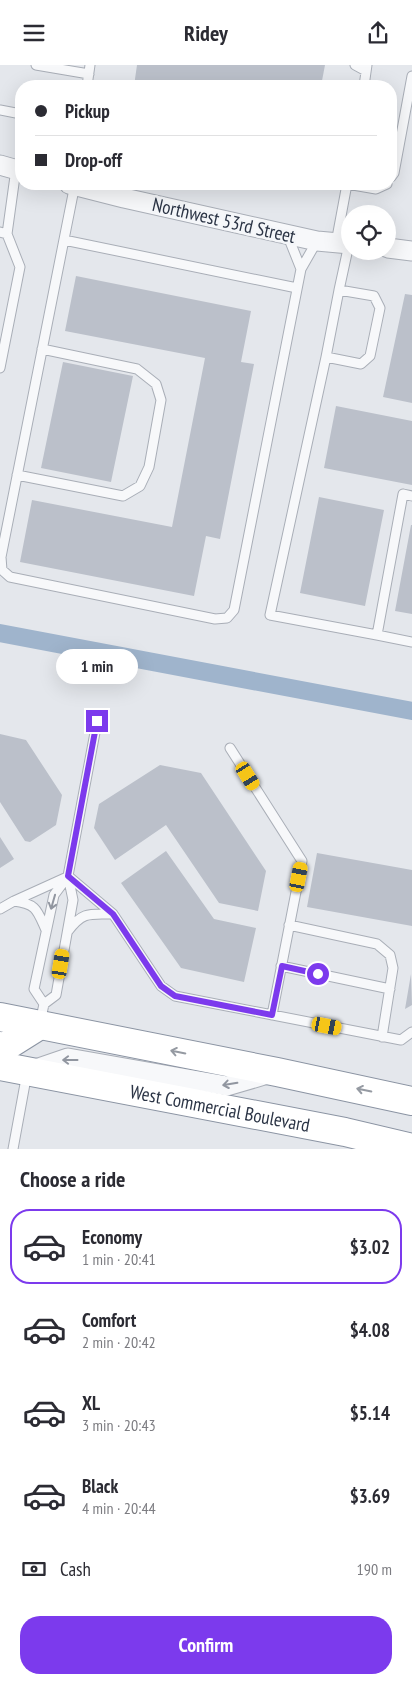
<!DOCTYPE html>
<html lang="en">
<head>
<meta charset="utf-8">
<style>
	:root { --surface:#fff; --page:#f7f7f7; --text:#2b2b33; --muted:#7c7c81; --line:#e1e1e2; --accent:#7c3aed }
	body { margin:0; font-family:"PT Sans Narrow",sans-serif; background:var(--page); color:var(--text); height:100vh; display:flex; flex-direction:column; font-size:19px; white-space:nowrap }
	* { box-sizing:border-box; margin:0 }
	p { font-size:16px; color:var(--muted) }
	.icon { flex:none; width:28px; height:28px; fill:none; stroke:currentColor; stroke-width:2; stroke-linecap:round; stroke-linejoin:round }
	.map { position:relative; height:1084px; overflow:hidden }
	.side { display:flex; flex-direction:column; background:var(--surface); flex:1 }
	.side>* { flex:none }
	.banner { position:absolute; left:15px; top:15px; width:382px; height:110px; border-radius:20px; box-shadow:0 5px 20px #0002; display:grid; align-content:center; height:110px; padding:0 20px; background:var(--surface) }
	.tools { position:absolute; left:341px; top:140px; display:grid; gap:10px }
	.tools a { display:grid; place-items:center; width:55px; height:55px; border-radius:50%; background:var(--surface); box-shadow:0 5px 20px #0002; font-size:25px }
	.end { position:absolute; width:22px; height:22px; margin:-11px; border:6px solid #7c3aed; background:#fff; box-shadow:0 0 0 2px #fff }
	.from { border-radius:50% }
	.bubble { position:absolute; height:35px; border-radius:18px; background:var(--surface); box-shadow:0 5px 20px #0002; font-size:16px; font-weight:700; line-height:35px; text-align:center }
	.car { position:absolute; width:15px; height:30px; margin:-15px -8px; border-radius:6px; box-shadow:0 0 4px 1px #0007; background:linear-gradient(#f5c518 24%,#345 0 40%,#f5c518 0 76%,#345 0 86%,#f5c518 0) }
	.banner b { display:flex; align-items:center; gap:18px; height:48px; font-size:19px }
	.banner b+b { border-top:1px solid var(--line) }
	.banner i { width:12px; height:12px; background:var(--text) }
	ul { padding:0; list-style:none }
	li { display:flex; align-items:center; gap:15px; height:75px; margin:0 10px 8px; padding:0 10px; border:2px solid transparent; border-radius:20px }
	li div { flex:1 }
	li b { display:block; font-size:19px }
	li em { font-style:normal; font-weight:700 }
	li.selected { border-color:var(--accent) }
	li>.icon { width:45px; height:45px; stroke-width:1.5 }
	h2 { padding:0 20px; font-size:22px; line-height:60px }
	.pay { display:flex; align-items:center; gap:12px; height:55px; padding:0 20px; font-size:19px }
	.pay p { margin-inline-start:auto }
	.cta { display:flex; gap:10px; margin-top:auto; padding:10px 20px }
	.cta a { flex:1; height:58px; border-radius:20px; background:var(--accent); color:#fff; font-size:20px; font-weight:700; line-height:58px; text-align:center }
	header { display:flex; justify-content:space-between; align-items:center; height:65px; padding:0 20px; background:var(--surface); font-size:22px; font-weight:700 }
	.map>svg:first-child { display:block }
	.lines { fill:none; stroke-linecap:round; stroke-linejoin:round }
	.canal { stroke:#9fb4cc; stroke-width:18 }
	.building { fill:#bbc0ca }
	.service-casing { stroke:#a9aeb7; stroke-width:11 }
	.minor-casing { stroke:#a9aeb7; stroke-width:21 }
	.trunk-casing { stroke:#8b94a3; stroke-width:30 }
	.service { stroke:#f7f8fa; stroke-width:9 }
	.minor { stroke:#f7f8fa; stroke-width:19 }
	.trunk { stroke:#fff; stroke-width:28 }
	.oneway { stroke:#9196a0 }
	.oneway2 { stroke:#959aa2 }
	.route { stroke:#7c3aed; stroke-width:6 }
	.labels { text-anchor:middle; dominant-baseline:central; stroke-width:5; stroke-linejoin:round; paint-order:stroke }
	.street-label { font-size:19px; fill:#2b3445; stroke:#f4f6f9 }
</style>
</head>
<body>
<header><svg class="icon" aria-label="menu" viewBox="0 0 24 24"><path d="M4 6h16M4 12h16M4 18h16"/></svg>Ridey<svg class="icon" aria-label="share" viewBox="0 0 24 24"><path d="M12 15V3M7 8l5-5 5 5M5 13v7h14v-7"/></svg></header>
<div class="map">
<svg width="412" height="1084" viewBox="0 0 412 1084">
	<rect width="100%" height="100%" fill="#e4e7ec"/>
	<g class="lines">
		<path class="canal" d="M0 568 412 646"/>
	</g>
	<path class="building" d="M137 0H325L321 21H134Z
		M76 211 251 246 241 297 254 299 220 474 206 471 194 531 20 497 32 435 172 462 205 293 65 266Z
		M405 229 412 230V338L383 332Z
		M63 297 133 311 111 417 41 403Z
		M336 341 412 356V420L324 403Z
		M319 432 384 445 365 541 300 528Z
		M411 460H412V549L395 546Z
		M0 669 26 675 62 730 56 760 30 777 25 776 0 737Z
		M160 700 201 708 266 806 258 846 219 838 166 760 115 795 94 763 99 739Z
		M0 772 14 794 0 803Z
		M166 786 214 854 256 863 244 917 181 903 121 818Z
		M317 788 412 805V861L307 842Z
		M411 909 412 940 405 944Z"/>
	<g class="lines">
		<defs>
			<path id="service" d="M36 0 89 9
				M355 0 366 6
				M87 21 90 0
				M364 21 367 0
				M0 45 21 49
				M391 112 394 108 412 11
				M75 119 1 492 2 505 10 512 215 554 227 553 234 545 301 204 317 176
				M0 167 7 169 16 104
				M287 169 301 204
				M64 175 297 223
				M336 178 347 119 376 124 387 119
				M339 225 349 179
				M326 292 361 299 370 291 380 243 374 231 339 225 326 292 270 550 377 570 403 429 412 431
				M0 303 20 202 7 169
				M17 410 123 431 140 421 149 402 161 335 156 319 137 304 42 284
				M377 570 412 577
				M230 683 302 796 272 950
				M68 811 113 849 161 921 175 931 401 975 412 967
				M14 836 67 812
				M0 844 14 836C37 839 37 845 46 865
				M289 860 377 879 390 890 393 903 382 972
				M68 866C83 846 90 849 113 849
				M281 901 390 924
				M44 939 34 924 54 830 68 811
				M40 958 44 939 56 930 73 835 68 811 97 657
				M13 1084 27 1008"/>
			<path id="minor" d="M0 100 21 106
				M69 119 124 133 317 176 350 179
				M388 183 412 186
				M30 1006 68 993 227 1021 271 1008"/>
			<g id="trunk">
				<path d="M0 952 277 1007 412 1036"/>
				<path d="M0 981 5 982 40 960"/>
				<path id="s1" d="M0 1001 345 1067 412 1083"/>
			</g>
		</defs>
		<use href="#service" class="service-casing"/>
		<use href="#minor" class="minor-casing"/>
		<use href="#trunk" class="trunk-casing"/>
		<use href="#service" class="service"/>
		<use href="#minor" class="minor"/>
		<use href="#trunk" class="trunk"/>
	</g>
	<defs><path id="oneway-shaft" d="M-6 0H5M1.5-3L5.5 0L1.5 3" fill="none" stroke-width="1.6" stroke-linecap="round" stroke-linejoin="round" transform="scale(1.25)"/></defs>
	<g class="oneway">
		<use href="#oneway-shaft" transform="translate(53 837) rotate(106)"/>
		<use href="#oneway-shaft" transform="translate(70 995) rotate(-180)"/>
		<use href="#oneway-shaft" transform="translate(230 1019) rotate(171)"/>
	</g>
	<g class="oneway2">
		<use href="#oneway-shaft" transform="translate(178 987) rotate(-169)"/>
		<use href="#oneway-shaft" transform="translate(364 1025) rotate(-168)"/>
	</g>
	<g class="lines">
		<path class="route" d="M97 656 68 811 113 849 161 921 175 931 272 950 282 901 318 909"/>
	</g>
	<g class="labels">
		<g class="street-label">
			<text transform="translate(224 155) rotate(13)">Northwest 53rd Street</text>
			<text stroke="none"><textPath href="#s1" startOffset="224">West Commercial Boulevard</textPath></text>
		</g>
	</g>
</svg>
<div class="tools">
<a><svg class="icon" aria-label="locate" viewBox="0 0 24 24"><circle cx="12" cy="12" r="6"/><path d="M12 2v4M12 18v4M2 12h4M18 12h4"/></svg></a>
</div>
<i class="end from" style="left:318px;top:909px"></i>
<i class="end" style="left:97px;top:656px"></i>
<div class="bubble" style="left:56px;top:584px;width:82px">1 min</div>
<i class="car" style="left:248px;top:711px;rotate:148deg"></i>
<i class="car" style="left:299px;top:812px;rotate:11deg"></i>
<i class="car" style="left:61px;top:899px;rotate:9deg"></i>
<i class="car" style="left:327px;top:961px;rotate:101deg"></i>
<div class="banner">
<b><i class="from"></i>Pickup</b>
<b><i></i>Drop-off</b>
</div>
</div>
<section class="side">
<h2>Choose a ride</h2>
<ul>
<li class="selected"><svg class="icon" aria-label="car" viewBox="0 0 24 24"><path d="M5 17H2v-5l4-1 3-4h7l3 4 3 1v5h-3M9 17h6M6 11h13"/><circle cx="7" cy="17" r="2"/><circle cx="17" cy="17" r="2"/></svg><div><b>Economy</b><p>1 min · 20:41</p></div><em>$3.02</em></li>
<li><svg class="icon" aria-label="car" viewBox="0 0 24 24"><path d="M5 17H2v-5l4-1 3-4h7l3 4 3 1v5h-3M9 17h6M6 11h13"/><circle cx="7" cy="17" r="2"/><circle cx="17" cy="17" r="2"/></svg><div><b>Comfort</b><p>2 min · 20:42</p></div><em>$4.08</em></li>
<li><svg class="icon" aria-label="car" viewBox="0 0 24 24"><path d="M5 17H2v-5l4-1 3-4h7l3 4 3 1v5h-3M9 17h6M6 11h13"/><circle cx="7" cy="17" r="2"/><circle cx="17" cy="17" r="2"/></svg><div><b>XL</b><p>3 min · 20:43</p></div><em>$5.14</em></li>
<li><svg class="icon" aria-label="car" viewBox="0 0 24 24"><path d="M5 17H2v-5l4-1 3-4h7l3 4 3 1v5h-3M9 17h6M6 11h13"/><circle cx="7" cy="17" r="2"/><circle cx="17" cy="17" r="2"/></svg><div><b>Black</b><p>4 min · 20:44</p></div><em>$3.69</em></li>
</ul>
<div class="pay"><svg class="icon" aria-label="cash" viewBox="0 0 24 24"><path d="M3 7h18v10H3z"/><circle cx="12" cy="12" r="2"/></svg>Cash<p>190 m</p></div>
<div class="cta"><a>Confirm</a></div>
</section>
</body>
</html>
